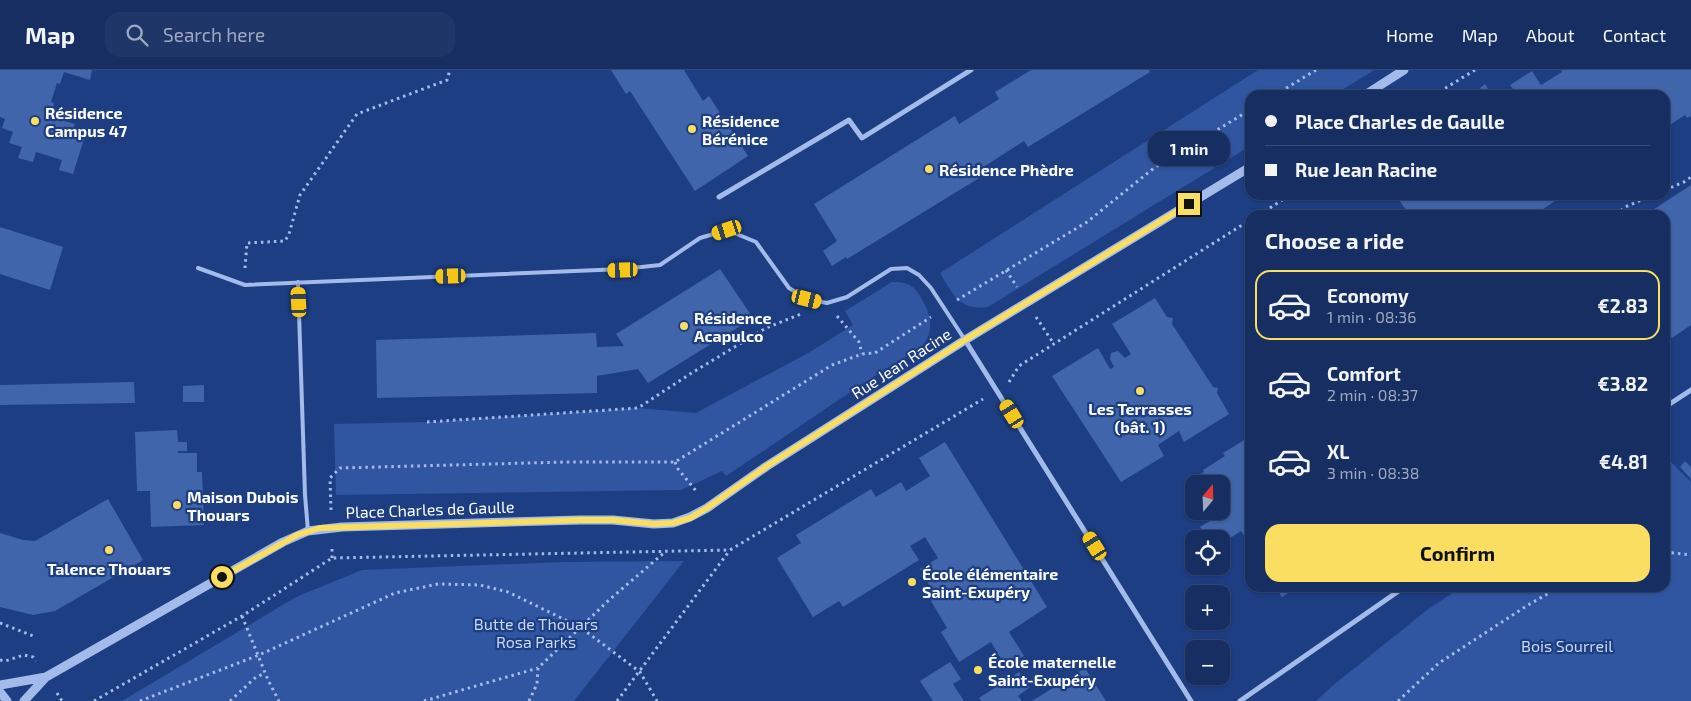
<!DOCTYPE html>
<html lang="en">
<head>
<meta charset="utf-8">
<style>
	:root { --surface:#162e62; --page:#1f3668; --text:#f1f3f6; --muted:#9ea8be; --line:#354a77; --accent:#fade61 }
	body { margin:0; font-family:"Exo 2",sans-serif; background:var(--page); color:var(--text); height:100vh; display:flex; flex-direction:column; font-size:19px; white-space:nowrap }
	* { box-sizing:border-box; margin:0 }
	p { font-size:16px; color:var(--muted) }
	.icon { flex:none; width:28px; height:28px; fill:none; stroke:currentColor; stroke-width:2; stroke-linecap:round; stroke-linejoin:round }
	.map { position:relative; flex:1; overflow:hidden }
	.panel { position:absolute; left:1245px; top:140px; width:425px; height:382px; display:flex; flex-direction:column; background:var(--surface); border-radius:15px; box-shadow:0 1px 4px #0004,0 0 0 1px var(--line) }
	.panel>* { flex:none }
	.guide { position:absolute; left:1245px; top:20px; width:425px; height:110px; border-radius:15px; box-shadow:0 1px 4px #0004,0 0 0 1px var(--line); display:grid; align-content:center; height:110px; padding:0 20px; background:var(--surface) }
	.needle { width:32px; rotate:19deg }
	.controls { position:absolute; left:1185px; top:405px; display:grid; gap:10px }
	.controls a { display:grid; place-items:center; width:45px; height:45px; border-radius:10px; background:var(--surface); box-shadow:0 1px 4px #0004,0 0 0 1px var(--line); font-size:25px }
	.end { position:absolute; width:22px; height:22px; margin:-11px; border:6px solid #fade61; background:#111; box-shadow:0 0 0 2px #111 }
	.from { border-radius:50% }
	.bubble { position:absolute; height:35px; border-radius:15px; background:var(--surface); box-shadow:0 1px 4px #0004,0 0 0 1px var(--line); font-size:16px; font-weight:700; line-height:35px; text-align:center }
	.car { position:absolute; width:15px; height:30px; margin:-15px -8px; border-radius:6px; box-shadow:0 0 4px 1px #0007; background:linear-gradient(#f5c518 24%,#345 0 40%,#f5c518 0 76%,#345 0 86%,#f5c518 0) }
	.guide b { display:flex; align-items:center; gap:18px; height:48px; font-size:19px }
	.guide b+b { border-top:1px solid var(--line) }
	.guide i { width:12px; height:12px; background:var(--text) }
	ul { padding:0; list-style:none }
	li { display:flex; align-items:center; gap:15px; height:70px; margin:0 10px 8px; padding:0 10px; border:2px solid transparent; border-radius:15px }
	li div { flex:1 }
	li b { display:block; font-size:19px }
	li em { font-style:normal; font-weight:700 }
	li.current { border-color:var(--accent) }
	li>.icon { width:45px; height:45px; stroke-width:1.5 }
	h2 { padding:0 20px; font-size:22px; line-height:60px }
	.primary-button { display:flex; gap:10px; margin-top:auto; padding:10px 20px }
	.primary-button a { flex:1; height:58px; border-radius:15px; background:var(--accent); color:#111; font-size:20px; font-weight:700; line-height:58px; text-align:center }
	header { display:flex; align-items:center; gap:30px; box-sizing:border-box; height:70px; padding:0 25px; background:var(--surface); border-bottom:1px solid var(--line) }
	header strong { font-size:24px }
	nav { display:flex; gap:28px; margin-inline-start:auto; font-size:18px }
	.search { width:350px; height:45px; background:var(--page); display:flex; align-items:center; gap:12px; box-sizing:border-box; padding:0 18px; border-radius:15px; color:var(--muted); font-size:19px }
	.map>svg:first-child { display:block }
	.green { fill:#3056a1 }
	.building { fill:#4165aa }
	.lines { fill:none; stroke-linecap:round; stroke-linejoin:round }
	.path { stroke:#a3bbea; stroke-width:3; stroke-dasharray:2.5 4; stroke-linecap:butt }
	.service { stroke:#a3bbea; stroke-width:4 }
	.minor { stroke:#a3bbea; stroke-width:5 }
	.tertiary { stroke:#a3bbea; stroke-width:9 }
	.route { stroke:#fade61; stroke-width:6 }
	.poi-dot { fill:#fade61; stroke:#1d3e83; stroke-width:2 }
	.labels { text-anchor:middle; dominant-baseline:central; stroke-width:4.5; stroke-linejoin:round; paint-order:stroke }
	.poi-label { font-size:16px; font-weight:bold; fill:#fff; stroke:#1d3e83; text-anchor:start }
	.street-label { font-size:16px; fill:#fff; stroke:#1d3e83 }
	.park-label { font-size:16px; fill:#c8d8f7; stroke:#1d3e83 }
</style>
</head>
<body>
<header>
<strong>Map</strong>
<div class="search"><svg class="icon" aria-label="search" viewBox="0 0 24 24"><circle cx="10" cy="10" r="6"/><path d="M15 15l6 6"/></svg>Search here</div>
<nav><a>Home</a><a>Map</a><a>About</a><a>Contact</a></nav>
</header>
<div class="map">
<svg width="1691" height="631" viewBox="0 0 1691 631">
	<rect width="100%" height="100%" fill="#1d3e83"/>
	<path class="green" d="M1258 0H1374L1334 25H1250V76L988 237C959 241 953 224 940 203Z
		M892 212C910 212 916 217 924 233 930 244 933 257 927 269 921 281 896 292 884 300 831 334 779 371 726 406L722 401 681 420 336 425 334 354 427 352 638 338 696 343 810 282 853 255 845 241Z
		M1670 391 1691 412V631H1316L1331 617 1427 540 1460 518H1665V394Z
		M684 491 574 631H122L296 527 362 500 562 492Z"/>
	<path class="building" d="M0 0H92L90 10 64 2 60 14 57 13 51 32 54 33 51 47 75 54 71 65 84 69 73 104 59 100 62 90 36 82 33 92 18 88 22 77 9 73 13 62 2 58 5 49 0 47Z
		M611 0H684L703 31 709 26 748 86 695 121 630 21 626 24Z
		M1031 0H1149L1150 2 1028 77 1024 71 985 96 989 102 847 189 846 187 832 196 823 181 837 171 814 134 955 46 959 54 999 29 995 22Z
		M1561 0H1691V46L1687 48 1685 45 1665 58V25H1510L1515 22 1510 15 1532 1 1541 15 1562 2Z
		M1485 14 1492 25H1484L1480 18Z
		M1691 115V255L1672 268 1670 264 1665 267V145H1645Z
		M1396 125H1564L1534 145H1502L1499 140 1492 145H1409Z
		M0 157 63 177 50 220 0 204Z
		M720 199 753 248 648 313 638 299 597 306V323L377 328 376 270 596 263 597 277 624 276 616 264Z
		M1155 228 1167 247 1173 248 1172 254 1213 317 1218 318 1217 323 1229 344 1184 372 1179 361 1158 375 1164 386 1121 412 1052 306 1098 278 1110 299 1114 297 1110 289 1111 283 1118 281 1125 288 1131 284 1112 254Z
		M134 312 135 333 0 335V315Z
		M204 315V332H183V316Z
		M177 360 178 372H187V381H178V383H197V402H202L204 455 151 457 150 421H137L135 362Z
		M1246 369 1250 377V475L1241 461 1221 474V469H1208L1200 457 1228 440 1221 430V414H1204L1199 405 1204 402 1203 400 1225 386 1223 383Z
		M945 372 1047 537 1009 562 1024 586 1006 597 991 572 959 592 941 562 947 558 931 531 936 527 920 499 938 488 925 467 910 476 919 490 843 537 839 531 813 547 777 488 801 473 796 465 871 419 876 427 901 412 906 421 930 406 919 388Z
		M1685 391 1691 397V409L1680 397Z
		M108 429 143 490 55 541 33 545 0 537V463L23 470 35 471Z
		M1276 518H1285L1288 523 1282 527Z
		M950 592 961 609 953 614 964 631H933L920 611Z
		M1085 598 1106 631H1032Z
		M1019 602 1030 617 1018 626 1022 631H981L979 628Z"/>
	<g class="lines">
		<path class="path" d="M1275 25 1316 0
			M1434 25 1475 0
			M1665 120 1684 112 1691 107
			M1259 145 1290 125
			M1616 145 1625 137 1653 125
			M245 198 247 173 285 171 289 164 300 125 357 44 447 10 450 0
			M1006 200 1017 217
			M957 230 1087 152 1154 98 1250 40
			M837 246 859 272 862 284
			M1036 247 1054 274
			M1009 312 1019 296 1250 150
			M427 352 638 338 690 304 766 258 801 244
			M675 392 678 399 697 422
			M331 440 330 408 340 398 566 392H675L832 295 862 284 875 283 931 247
			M1665 482 1691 485
			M332 488V476
			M242 546 268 610 279 631
			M0 553 36 567
			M0 590 5 591 24 585 33 587 36 591
			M57 623 62 631
			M94 631 242 546 332 488 730 480 983 329
			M140 631 259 585 395 523 438 514 480 515 508 522 580 557 640 602 657 631
			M230 631 256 607 265 603
			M424 631 538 598
			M529 631 537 614 538 598 609 530 665 482
			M617 631 730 480
			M1398 631 1439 593 1528 535 1558 518"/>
		<path class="service" d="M198 198 245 215 623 199 660 195 700 168 727 160 756 172 789 218 807 229 827 233 847 227 891 199 907 198 919 205 931 218 965 270
			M298 212 305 425 308 461"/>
		<path class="minor" d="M719 127 849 50 862 68 971 0
			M965 270 1191 631
			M1665 337 1691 320
			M1240 631 1403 518"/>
		<path class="tertiary" d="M1365 25 1404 0
			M0 615 46 607
			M0 622 7 631
			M24 631 46 607 283 472 308 461 342 457 580 450H613L654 454 673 453 690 447 707 438 767 396 965 270 1250 97"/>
	</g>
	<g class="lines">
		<path class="route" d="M222 507 297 465 320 458 580 450H613L654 454 673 453 690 448 707 438 767 396 965 270 1189 134"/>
	</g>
	<g class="poi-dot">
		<circle cx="35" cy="51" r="5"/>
		<circle cx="692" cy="59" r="5"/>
		<circle cx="929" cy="99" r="5"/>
		<circle cx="684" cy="256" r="5"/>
		<circle cx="1140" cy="321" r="5"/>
		<circle cx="177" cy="435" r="5"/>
		<circle cx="109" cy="480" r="5"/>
		<circle cx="912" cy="512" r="5"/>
		<circle cx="978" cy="600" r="5"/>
	</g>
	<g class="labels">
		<g class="poi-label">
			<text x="45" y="42">Résidence<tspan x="45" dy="18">Campus 47</tspan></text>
			<text x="702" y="50">Résidence<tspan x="702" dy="18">Bérénice</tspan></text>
			<text x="939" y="99">Résidence Phèdre</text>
			<text x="694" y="247">Résidence<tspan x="694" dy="18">Acapulco</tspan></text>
			<text x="1140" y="338" text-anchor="middle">Les Terrasses<tspan x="1140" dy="18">(bât. 1)</tspan></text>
			<text x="187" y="426">Maison Dubois<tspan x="187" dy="18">Thouars</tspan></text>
			<text x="109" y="498" text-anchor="middle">Talence Thouars</text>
			<text x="922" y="503">École élémentaire<tspan x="922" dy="18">Saint-Exupéry</tspan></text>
			<text x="988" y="591">École maternelle<tspan x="988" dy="18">Saint-Exupéry</tspan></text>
		</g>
		<g class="street-label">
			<text transform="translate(901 293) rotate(-33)">Rue Jean Racine</text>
			<text transform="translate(430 439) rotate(-2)">Place Charles de Gaulle</text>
		</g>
		<g class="park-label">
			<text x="536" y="553">Butte de Thouars<tspan x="536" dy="18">Rosa Parks</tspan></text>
			<text x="1567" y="575">Bois Sourreil</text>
		</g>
	</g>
</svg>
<div class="controls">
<a><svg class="needle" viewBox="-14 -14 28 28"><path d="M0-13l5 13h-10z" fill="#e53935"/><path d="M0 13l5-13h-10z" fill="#9ea8be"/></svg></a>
<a><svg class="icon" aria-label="locate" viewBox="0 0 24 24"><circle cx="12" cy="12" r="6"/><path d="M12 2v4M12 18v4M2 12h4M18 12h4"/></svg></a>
<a>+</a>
<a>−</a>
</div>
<i class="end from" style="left:222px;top:507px"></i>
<i class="end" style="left:1189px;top:134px"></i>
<div class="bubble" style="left:1148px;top:61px;width:82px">1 min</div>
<i class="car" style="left:727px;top:160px;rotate:252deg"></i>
<i class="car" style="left:623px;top:200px;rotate:268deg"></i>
<i class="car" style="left:451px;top:206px;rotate:268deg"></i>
<i class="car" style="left:807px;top:229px;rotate:104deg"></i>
<i class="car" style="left:299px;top:232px;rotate:357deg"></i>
<i class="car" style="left:1012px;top:344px;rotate:328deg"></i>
<i class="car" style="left:1095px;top:476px;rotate:328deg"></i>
<div class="guide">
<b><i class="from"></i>Place Charles de Gaulle</b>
<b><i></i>Rue Jean Racine</b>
</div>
<section class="panel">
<h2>Choose a ride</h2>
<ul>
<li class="current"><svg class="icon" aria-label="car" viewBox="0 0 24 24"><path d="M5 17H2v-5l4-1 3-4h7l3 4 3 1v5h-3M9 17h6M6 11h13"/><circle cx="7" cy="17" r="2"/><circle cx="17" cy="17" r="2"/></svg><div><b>Economy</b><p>1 min · 08:36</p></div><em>€2.83</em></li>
<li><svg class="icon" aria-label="car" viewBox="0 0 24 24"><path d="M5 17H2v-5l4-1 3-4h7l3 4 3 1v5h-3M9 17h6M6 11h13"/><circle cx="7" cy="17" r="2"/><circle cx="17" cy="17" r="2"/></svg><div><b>Comfort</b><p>2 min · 08:37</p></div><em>€3.82</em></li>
<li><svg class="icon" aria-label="car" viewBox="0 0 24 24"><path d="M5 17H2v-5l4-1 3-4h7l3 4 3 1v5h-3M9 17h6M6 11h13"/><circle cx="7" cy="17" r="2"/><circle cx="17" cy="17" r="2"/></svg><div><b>XL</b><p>3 min · 08:38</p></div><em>€4.81</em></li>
</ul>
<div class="primary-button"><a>Confirm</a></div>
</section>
</div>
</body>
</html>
